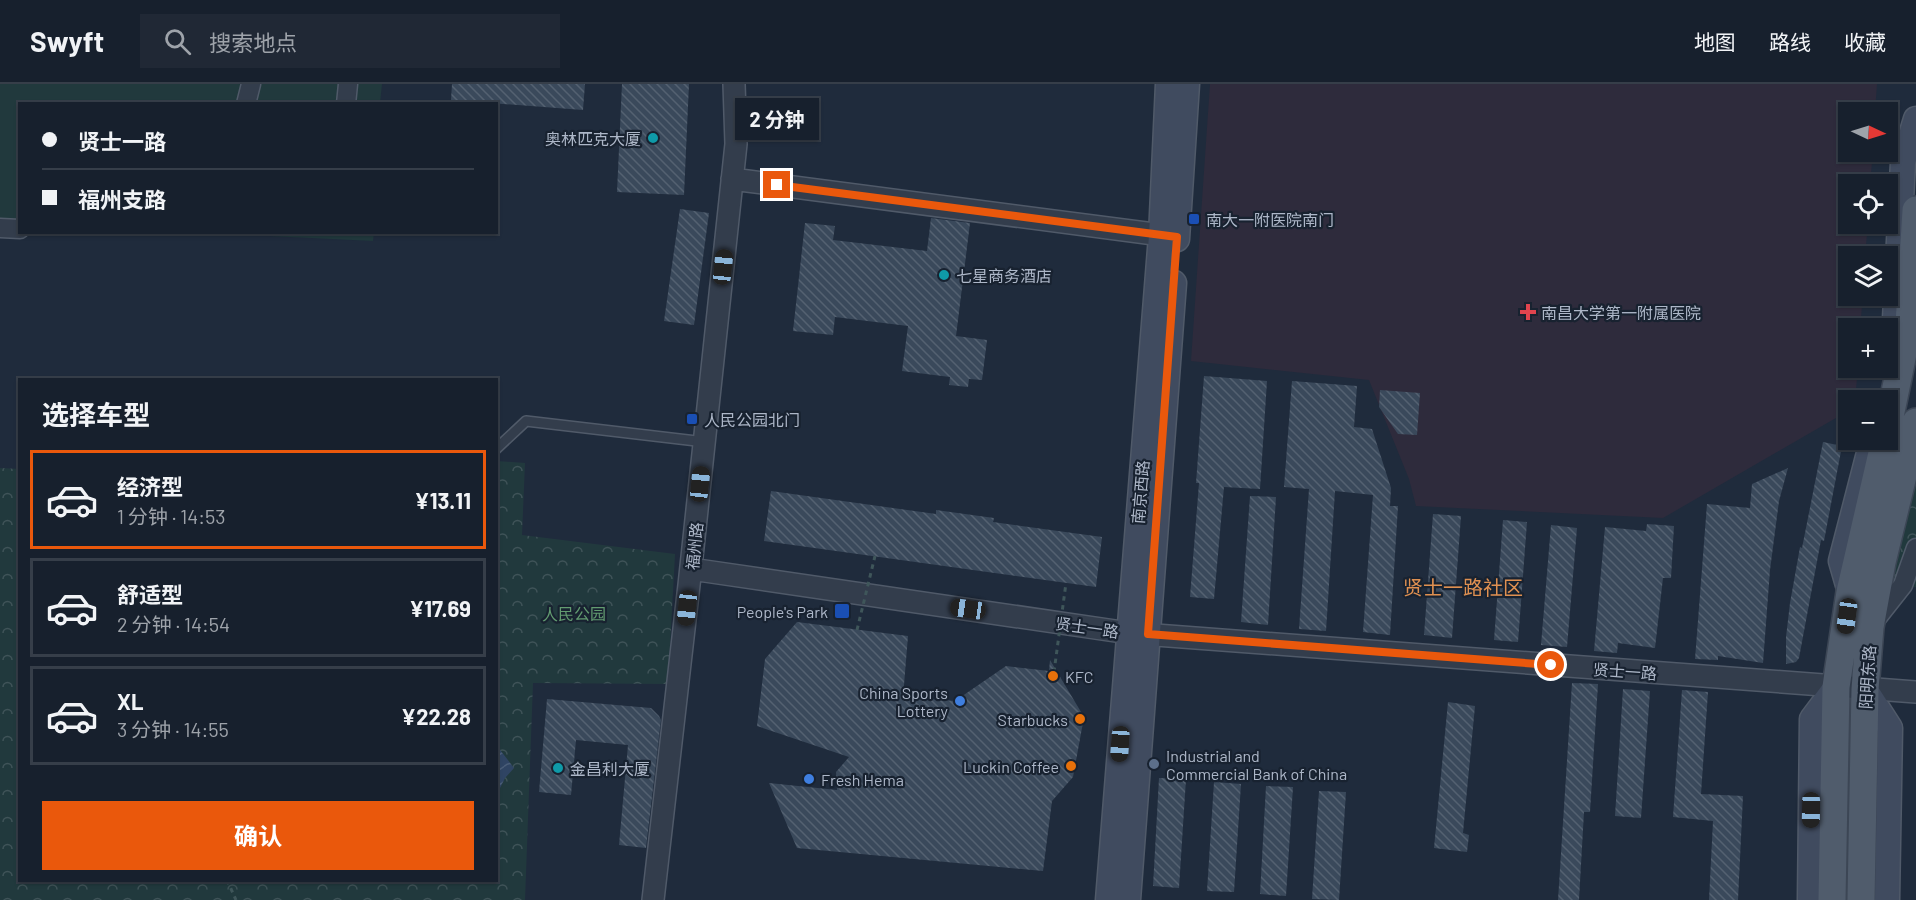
<!DOCTYPE html>
<html lang="zh">
<head>
<meta charset="utf-8">
<style>
	:root { --surface:#17202d; --page:#202835; --text:#f1f3f6; --muted:#9ea3aa; --line:#363e49; --accent:#ea580c }
	body { margin:0; font-family:Barlow,"Noto Sans SC",sans-serif; background:var(--page); color:var(--text); height:100vh; display:flex; flex-direction:column; font-size:22px; white-space:nowrap }
	* { box-sizing:border-box; margin:0 }
	p { font-size:20px; color:var(--muted) }
	.icon { flex:none; width:33px; height:33px; fill:none; stroke:currentColor; stroke-width:2; stroke-linecap:round; stroke-linejoin:round }
	.map { position:relative; flex:1; overflow:hidden }
	.panel { position:absolute; left:18px; top:294px; width:480px; height:504px; display:flex; flex-direction:column; background:var(--surface); border-radius:0px; box-shadow:0 2px 4px #0004,0 0 0 2px var(--line) }
	.panel>* { flex:none }
	.banner { position:absolute; left:18px; top:18px; width:480px; height:132px; border-radius:0px; box-shadow:0 2px 4px #0004,0 0 0 2px var(--line); display:grid; align-content:center; height:132px; padding:0 24px; background:var(--surface) }
	.needle { width:39px; rotate:94deg }
	.tools { position:absolute; left:1838px; top:18px; display:grid; gap:12px }
	.tools a { display:grid; place-items:center; width:60px; height:60px; border-radius:0px; background:var(--surface); box-shadow:0 2px 4px #0004,0 0 0 2px var(--line); font-size:30px }
	.end { position:absolute; width:27px; height:27px; margin:-14px; border:8px solid #ea580c; background:#fff; box-shadow:0 0 0 3px #fff }
	.from { border-radius:50% }
	.bubble { position:absolute; height:42px; border-radius:0px; background:var(--surface); box-shadow:0 2px 4px #0004,0 0 0 2px var(--line); font-size:20px; font-weight:700; line-height:42px; text-align:center }
	.car { position:absolute; width:18px; height:36px; margin:-18px -9px; border-radius:8px; box-shadow:0 0 4px 2px #0007; background:linear-gradient(#222 24%,#8ab4d8 0 40%,#222 0 76%,#8ab4d8 0 86%,#222 0) }
	.banner b { display:flex; align-items:center; gap:21px; height:57px; font-size:22px }
	.banner b+b { border-top:2px solid var(--line) }
	.banner i { width:15px; height:15px; background:var(--text) }
	ul { padding:0; list-style:none }
	li { display:flex; align-items:center; gap:18px; height:99px; margin:0 12px 9px; padding:0 12px; border:3px solid var(--line); border-radius:0px }
	li div { flex:1 }
	li b { display:block; font-size:22px }
	li em { font-style:normal; font-weight:700 }
	li.current { border-color:var(--accent) }
	li>.icon { width:54px; height:54px; stroke-width:1.5 }
	h2 { padding:0 24px; font-size:27px; line-height:72px }
	.button { display:flex; gap:12px; margin-top:auto; padding:12px 24px }
	.button a { flex:1; height:69px; border-radius:0px; background:var(--accent); color:#fff; font-size:24px; font-weight:700; line-height:69px; text-align:center }
	header { display:flex; align-items:center; gap:36px; box-sizing:border-box; height:84px; padding:0 30px; background:var(--surface); border-bottom:2px solid var(--line) }
	header strong { font-size:28px }
	nav { display:flex; gap:33px; margin-inline-start:auto; font-size:21px }
	.search { width:420px; height:54px; background:var(--page); display:flex; align-items:center; gap:15px; box-sizing:border-box; padding:0 21px; border-radius:0px; color:var(--muted); font-size:22px }
	.map>svg:first-child { display:block }
	.medical { fill:#2e2b3c }
	.park { fill:url(#park-crowns) }
	.pitch { fill:#21393d }
	.water { fill:url(#water-waves) }
	.building { fill:url(#building-back-hatch) }
	.lines { fill:none; stroke-linecap:round; stroke-linejoin:round }
	.service-casing { stroke:#505a69; stroke-width:12 }
	.minor-casing { stroke:#505a69; stroke-width:21 }
	.tertiary-casing { stroke:#505a69; stroke-width:24 }
	.secondary-casing { stroke:#505a69; stroke-width:27 }
	.primary-casing { stroke:#3c4655; stroke-width:30 }
	.path { stroke:#3f565a; stroke-width:3; stroke-dasharray:4.5 4.5; stroke-linecap:butt }
	.service { stroke:#333d4c; stroke-width:9 }
	.minor { stroke:#333d4c; stroke-width:18 }
	.tertiary { stroke:#333d4c; stroke-width:21 }
	.secondary { stroke:#404b5f; stroke-width:24 }
	.primary { stroke:#505c6c; stroke-width:27 }
	.path-bridge { stroke:#3f565a; stroke-width:3; stroke-dasharray:4.5 4.5; stroke-linecap:butt }
	.route { stroke:#ea580c; stroke-width:8 }
	.culture-dot { fill:#0f9aa8; stroke:#182230; stroke-width:2 }
	.transit-dot { fill:#1a4fb4; stroke:#182230; stroke-width:2 }
	.health-dot { fill:#e0444e; stroke:#182230; stroke-width:2 }
	.food-dot { fill:#e8710a; stroke:#182230; stroke-width:2 }
	.shop-dot { fill:#3f7fe0; stroke:#182230; stroke-width:2 }
	.service-dot { fill:#5c6f8a; stroke:#182230; stroke-width:2 }
	.labels { text-anchor:middle; dominant-baseline:central; stroke-width:4.5; stroke-linejoin:round; paint-order:stroke }
	.poi-label { font-size:16px; fill:#adb7c8; stroke:#182230; text-anchor:start }
	.street-label { font-size:16px; fill:#adb7c8; stroke:#182230 }
	.park-label { font-size:16px; fill:#629b70; stroke:#182230 }
	.quarter-label { font-size:20px; fill:#df9051; stroke:#182230 }
</style>
</head>
<body>
<header>
<strong>Swyft</strong>
<div class="search"><svg class="icon" aria-label="search" viewBox="0 0 24 24"><circle cx="10" cy="10" r="6"/><path d="M15 15l6 6"/></svg>搜索地点</div>
<nav><a>地图</a><a>路线</a><a>收藏</a></nav>
</header>
<div class="map">
<svg width="1916" height="816" viewBox="0 0 1916 816">
	<defs>
		<pattern id="park-crowns" width="20" height="18" patternUnits="userSpaceOnUse" patternTransform="scale(1.5)"><rect width="20" height="18" fill="#21393d"/><path d="M2 6a3 3 0 1 1 6 0M12 15a3 3 0 1 1 6 0" fill="none" stroke="#3f5358"/></pattern>
		<pattern id="water-waves" width="16" height="10" patternUnits="userSpaceOnUse" patternTransform="scale(1.5)"><rect width="16" height="10" fill="#2f4463"/><path d="M0 5q4-4 8 0t8 0" fill="none" stroke="#4a5d78"/></pattern>
		<pattern id="building-back-hatch" width="6" height="6" patternUnits="userSpaceOnUse" patternTransform="scale(1.5)"><rect width="6" height="6" fill="#3a495b"/><path d="M-1 5l2 2M0 0l6 6M5-1l2 2" fill="none" stroke="#546171"/></pattern>
	</defs>
	<rect width="100%" height="100%" fill="#1f2b3c"/>
	<path class="medical" d="M1210 0H1877L1875 28H1848V68H1873L1870 100H1848V140H1868L1865 172H1848V212H1863L1860 244H1848V284H1858L1855 316H1848V327L1663 434 1416 422 1409 395 1369 296 1191 277Z"/>
	<path class="park" d="M497 377 525 379 522 451 675 470 668 600 533 599 525 816H0V384L20 385V796H496Z
		M1916 379V503L1889 504Z"/>
	<path class="pitch" d="M0 0H382L380 19 20 20 19 141 0 140Z
		M209 149H374L373 157Z"/>
	<path class="water" d="M497 662 514 684 505 694 497 710Z"/>
	<path class="building" d="M452 0H585L583 26 451 16Z
		M622 0H689L684 111 617 108Z
		M680 125 709 129 694 241 664 237Z
		M931 134 970 139 956 252 987 256 982 296 969 295 968 303 949 301 950 293 902 287 908 242 835 233 833 251 793 247 805 139 835 142 833 156 927 167Z
		M1204 292 1267 297 1260 405 1224 403 1214 515 1190 513 1199 399H1196Z
		M1292 297 1357 302 1354 343 1372 345 1391 404 1390 422H1398L1390 551 1363 548 1373 411 1335 407 1326 547 1299 545 1309 405 1284 403Z
		M1380 306 1420 309 1417 351 1398 350 1379 323Z
		M1823 358 1842 362 1824 457 1821 456 1799 574 1796 578 1786 580V553L1790 519 1800 463 1802 464Z
		M1788 384 1779 417 1770 486 1763 579 1718 572V576L1695 575 1707 420 1750 424 1752 400Z
		M771 407 936 430V426L994 434 993 438 1102 453 1096 503 764 457Z
		M1250 412 1276 413 1268 541 1241 538Z
		M1433 430 1461 432 1452 554 1424 551Z
		M1503 436 1527 438 1518 558 1494 556Z
		M1647 440 1674 442 1671 494H1663L1655 564 1618 559 1617 569 1594 567 1605 443 1646 447Z
		M1551 441 1577 444 1567 563 1541 561Z
		M797 538 908 552 903 613 955 617 1006 582 1049 587 1050 576 1084 633 1073 693 1052 717 1043 787 797 764 769 699 837 706 836 688 849 673 757 642 765 575Z
		M1572 599 1598 600 1590 728H1584L1579 816H1558Z
		M1623 605 1650 607 1641 734 1615 732Z
		M1682 606 1708 608 1701 710 1743 712 1738 816H1709L1713 737 1673 733Z
		M547 615 651 624 659 632 661 636 646 764 619 761 628 661 576 656 571 711 539 708Z
		M1448 618 1475 622 1463 749 1469 751 1467 768 1434 764Z
		M1159 694 1186 695 1179 804 1153 802Z
		M1214 698 1241 700 1234 808 1207 807Z
		M1266 702 1293 703 1286 812 1260 810Z
		M1319 707 1346 708 1339 816 1312 815Z"/>
	<g class="lines">
		<defs>
			<path id="service" d="M496 365 526 337 705 358"/>
			<path id="minor" d="M246 20 251 0
				M346 20 348 0
				M0 144 20 145
				M1873 539 1903 501 1916 464"/>
			<path id="tertiary" d="M732 95 1177 153
				M691 485 1129 549 1916 608
				M653 816 689 501 736 60 734 0"/>
			<path id="secondary" d="M1177 155 1187 0
				M1887 277 1895 235 1903 78 1916 35
				M1850 508 1841 477 1869 369
				M1865 605 1890 644 1887 816
				M1108 816 1161 152 1168 0
				M1128 816 1174 199
				M1810 816 1812 635 1836 603"/>
			<path id="primary" d="M1887 347 1909 240 1916 126
				M1832 816 1836 603 1850 508 1885 356
				M1861 816 1865 605 1870 543 1882 478 1916 338"/>
		</defs>
		<use href="#service" class="service-casing"/>
		<use href="#minor" class="minor-casing"/>
		<use href="#tertiary" class="tertiary-casing"/>
		<use href="#secondary" class="secondary-casing"/>
		<use href="#primary" class="primary-casing"/>
		<path class="path" d="M227 796 236 816"/>
		<use href="#service" class="service"/>
		<use href="#minor" class="minor"/>
		<use href="#tertiary" class="tertiary"/>
		<use href="#secondary" class="secondary"/>
		<use href="#primary" class="primary"/>
		<path class="path-bridge" d="M857 546 875 472
			M1054 588 1066 499"/>
	</g>
	<g class="lines">
		<path class="route" d="M777 101 1177 153 1148 550 1551 581"/>
	</g>
	<g class="culture-dot">
		<circle cx="653" cy="54" r="6"/>
		<circle cx="944" cy="191" r="6"/>
		<circle cx="558" cy="684" r="6"/>
	</g>
	<g class="transit-dot">
		<rect x="1188" y="129" width="12" height="12" rx="3"/>
		<rect x="686" y="329" width="12" height="12" rx="3"/>
		<rect x="834" y="519" width="16" height="16" rx="3"/>
	</g>
	<path class="health-dot" d="M1525 219h6v6h6v6h-6v6h-6v-6h-6v-6h6z"/>
	<g class="food-dot">
		<circle cx="1053" cy="592" r="6"/>
		<circle cx="1080" cy="635" r="6"/>
		<circle cx="1071" cy="682" r="6"/>
	</g>
	<g class="shop-dot">
		<circle cx="960" cy="617" r="6"/>
		<circle cx="809" cy="695" r="6"/>
	</g>
	<circle class="service-dot" cx="1154" cy="680" r="6"/>
	<g class="labels">
		<g class="poi-label">
			<text x="641" y="54" text-anchor="end">奥林匹克大厦</text>
			<text x="1206" y="135">南大一附医院南门</text>
			<text x="956" y="191">七星商务酒店</text>
			<text x="1541" y="228">南昌大学第一附属医院</text>
			<text x="704" y="335">人民公园北门</text>
			<text x="828" y="527" text-anchor="end">People's Park</text>
			<text x="1065" y="592">KFC</text>
			<text x="948" y="608" text-anchor="end">China Sports<tspan x="948" dy="18">Lottery</tspan></text>
			<text x="1068" y="635" text-anchor="end">Starbucks</text>
			<text x="1166" y="671">Industrial and<tspan x="1166" dy="18">Commercial Bank of China</tspan></text>
			<text x="1059" y="682" text-anchor="end">Luckin Coffee</text>
			<text x="570" y="684">金昌利大厦</text>
			<text x="821" y="695">Fresh Hema</text>
		</g>
		<g class="street-label">
			<text transform="translate(1140 408) rotate(-85)">南京西路</text>
			<text transform="translate(694 462) rotate(-84)">福州路</text>
			<text transform="translate(1087 543) rotate(8)">贤士一路</text>
			<text transform="translate(1625 587) rotate(4)">贤士一路</text>
			<text transform="translate(1867 593) rotate(-86)">阳明东路</text>
		</g>
		<g class="park-label">
			<text x="574" y="529">人民公园</text>
		</g>
		<g class="quarter-label">
			<text x="1463" y="503">贤士一路社区</text>
		</g>
	</g>
</svg>
<div class="tools">
<a><svg class="needle" viewBox="-14 -14 28 28"><path d="M0-13l5 13h-10z" fill="#e53935"/><path d="M0 13l5-13h-10z" fill="#9ea3aa"/></svg></a>
<a><svg class="icon" aria-label="locate" viewBox="0 0 24 24"><circle cx="12" cy="12" r="6"/><path d="M12 2v4M12 18v4M2 12h4M18 12h4"/></svg></a>
<a><svg class="icon" aria-label="layers" viewBox="0 0 24 24"><path d="M12 4l9 5-9 5-9-5zM3 14l9 5 9-5"/></svg></a>
<a>+</a>
<a>−</a>
</div>
<i class="end from" style="left:1551px;top:581px"></i>
<i class="end" style="left:777px;top:101px"></i>
<div class="bubble" style="left:735px;top:14px;width:84px">2 分钟</div>
<i class="car" style="left:723px;top:183px;rotate:6deg"></i>
<i class="car" style="left:700px;top:400px;rotate:6deg"></i>
<i class="car" style="left:687px;top:524px;rotate:186deg"></i>
<i class="car" style="left:968px;top:525px;rotate:278deg"></i>
<i class="car" style="left:1847px;top:532px;rotate:188deg"></i>
<i class="car" style="left:1120px;top:660px;rotate:184deg"></i>
<i class="car" style="left:1811px;top:726px;rotate:181deg"></i>
<div class="banner">
<b><i class="from"></i>贤士一路</b>
<b><i></i>福州支路</b>
</div>
<section class="panel">
<h2>选择车型</h2>
<ul>
<li class="current"><svg class="icon" aria-label="car" viewBox="0 0 24 24"><path d="M5 17H2v-5l4-1 3-4h7l3 4 3 1v5h-3M9 17h6M6 11h13"/><circle cx="7" cy="17" r="2"/><circle cx="17" cy="17" r="2"/></svg><div><b>经济型</b><p>1 分钟 · 14:53</p></div><em>¥13.11</em></li>
<li><svg class="icon" aria-label="car" viewBox="0 0 24 24"><path d="M5 17H2v-5l4-1 3-4h7l3 4 3 1v5h-3M9 17h6M6 11h13"/><circle cx="7" cy="17" r="2"/><circle cx="17" cy="17" r="2"/></svg><div><b>舒适型</b><p>2 分钟 · 14:54</p></div><em>¥17.69</em></li>
<li><svg class="icon" aria-label="car" viewBox="0 0 24 24"><path d="M5 17H2v-5l4-1 3-4h7l3 4 3 1v5h-3M9 17h6M6 11h13"/><circle cx="7" cy="17" r="2"/><circle cx="17" cy="17" r="2"/></svg><div><b>XL</b><p>3 分钟 · 14:55</p></div><em>¥22.28</em></li>
</ul>
<div class="button"><a>确认</a></div>
</section>
</div>
</body>
</html>
